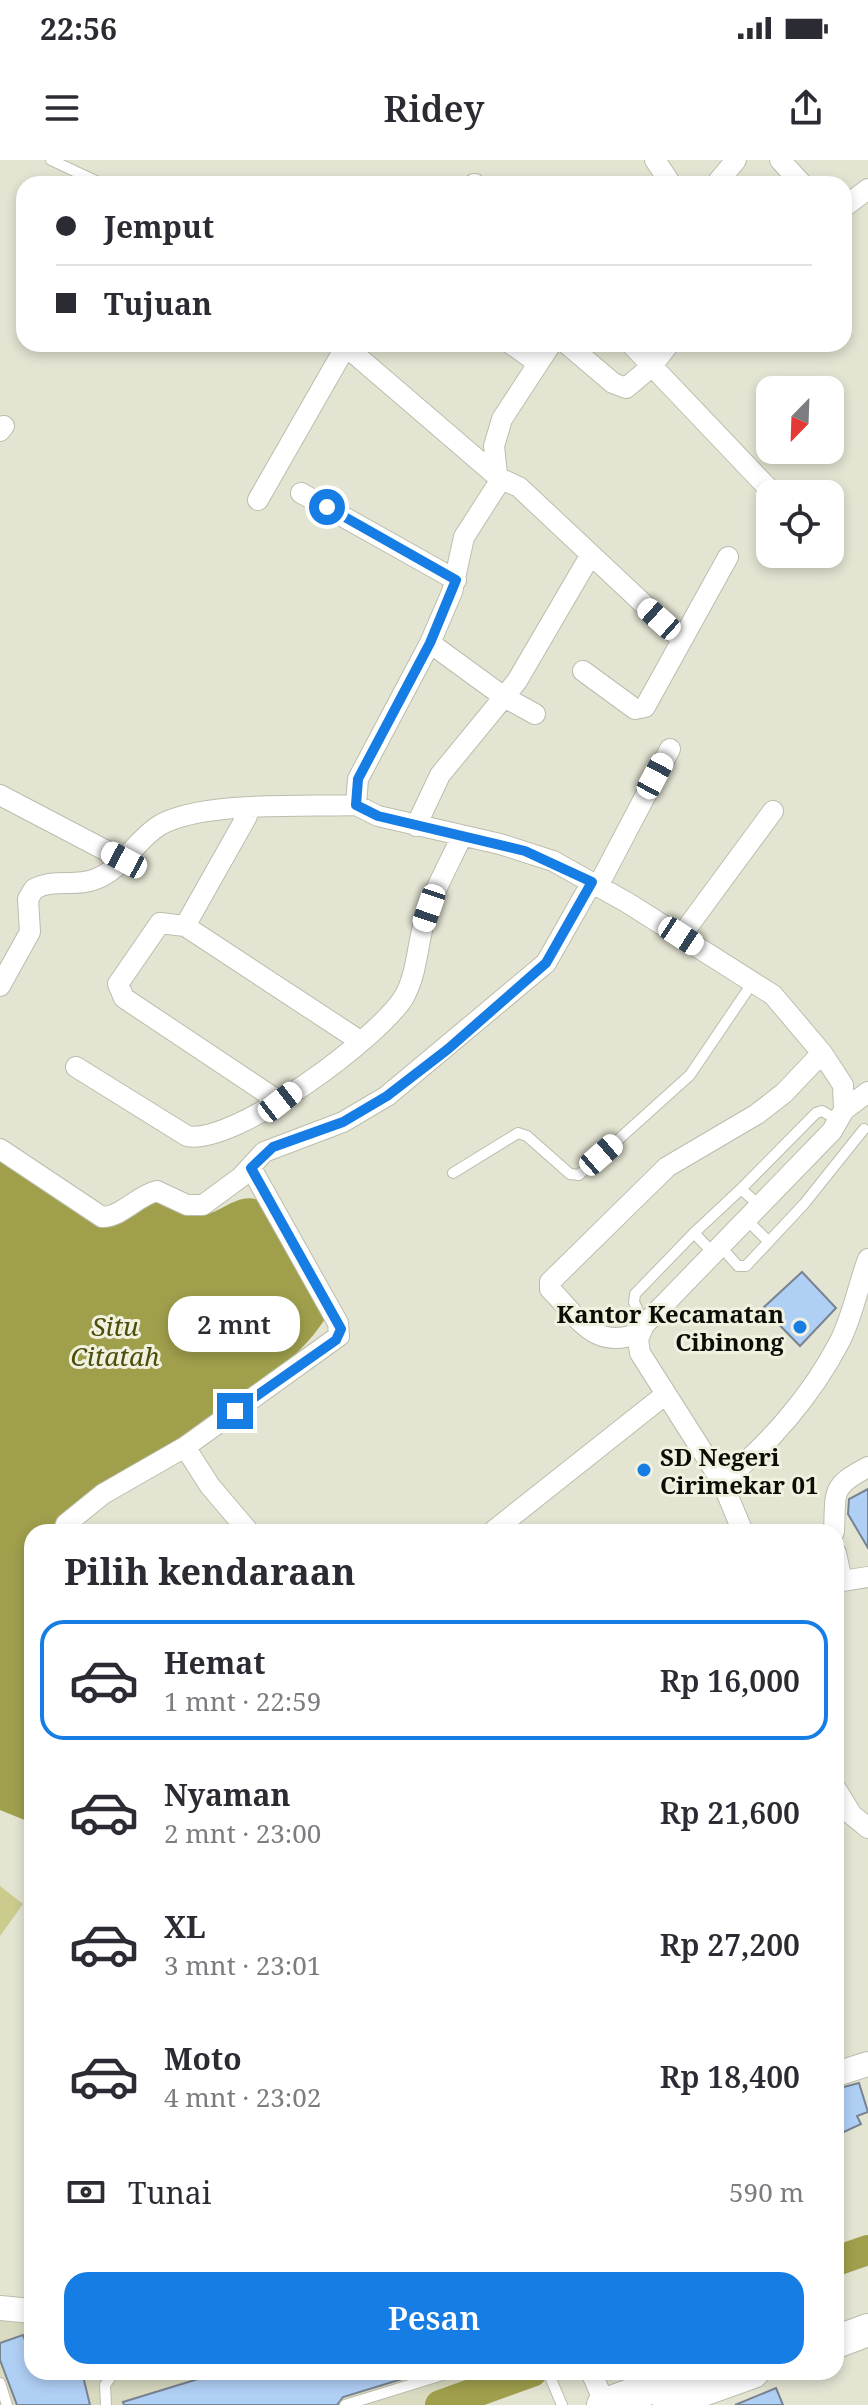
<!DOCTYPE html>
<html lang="id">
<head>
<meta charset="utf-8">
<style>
	:root { --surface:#fff; --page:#f7f7f7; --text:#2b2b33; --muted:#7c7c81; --line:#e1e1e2; --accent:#167de5 }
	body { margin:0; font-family:"Noto Serif",serif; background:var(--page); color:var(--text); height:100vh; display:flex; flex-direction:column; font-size:30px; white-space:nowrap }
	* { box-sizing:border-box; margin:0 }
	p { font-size:26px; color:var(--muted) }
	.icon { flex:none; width:44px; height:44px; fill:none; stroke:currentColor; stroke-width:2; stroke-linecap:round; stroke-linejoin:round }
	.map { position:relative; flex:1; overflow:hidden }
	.drawer { position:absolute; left:24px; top:1364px; width:820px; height:856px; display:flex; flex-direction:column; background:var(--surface); border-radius:24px; box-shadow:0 4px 12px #0003 }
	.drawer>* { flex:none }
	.hud { position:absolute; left:16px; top:16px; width:836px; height:176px; border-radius:24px; box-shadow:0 4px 12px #0003; display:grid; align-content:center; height:176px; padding:0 40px; background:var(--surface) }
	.needle { width:52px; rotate:203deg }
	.buttons { position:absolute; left:756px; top:216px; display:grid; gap:16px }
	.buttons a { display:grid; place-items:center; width:88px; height:88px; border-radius:16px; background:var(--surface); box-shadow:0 4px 12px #0003; font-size:40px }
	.end { position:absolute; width:36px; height:36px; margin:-18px; border:10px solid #167de5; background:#fff; box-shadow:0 0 0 4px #fff }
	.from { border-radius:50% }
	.bubble { position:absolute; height:56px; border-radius:24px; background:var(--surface); box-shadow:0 4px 12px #0003; font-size:26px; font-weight:600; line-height:56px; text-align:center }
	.car { position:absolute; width:24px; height:48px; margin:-24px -12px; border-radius:10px; box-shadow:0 0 6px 2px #0007; background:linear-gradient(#fff 24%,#345 0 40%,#fff 0 76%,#345 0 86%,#fff 0) }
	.hud b { display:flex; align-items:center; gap:28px; height:76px; font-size:30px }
	.hud b+b { border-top:2px solid var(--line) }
	.hud i { width:20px; height:20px; background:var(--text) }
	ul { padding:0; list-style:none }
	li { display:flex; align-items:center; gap:24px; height:120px; margin:0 16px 12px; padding:0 24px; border:4px solid transparent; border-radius:24px }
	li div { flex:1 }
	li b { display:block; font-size:30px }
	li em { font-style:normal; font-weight:600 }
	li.active { border-color:var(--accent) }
	li>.icon { width:72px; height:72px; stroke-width:1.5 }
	h2 { padding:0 40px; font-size:36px; line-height:96px }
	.pay { display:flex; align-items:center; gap:20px; height:88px; padding:0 40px; font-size:30px }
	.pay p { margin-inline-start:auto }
	.primary-button { display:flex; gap:16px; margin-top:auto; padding:16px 40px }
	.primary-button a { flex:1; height:92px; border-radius:24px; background:var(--accent); color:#fff; font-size:32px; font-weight:600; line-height:92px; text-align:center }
	.status { display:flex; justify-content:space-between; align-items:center; height:56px; padding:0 40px; background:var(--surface); direction:ltr }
	.status svg { height:22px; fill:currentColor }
	header { display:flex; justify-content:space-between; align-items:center; height:104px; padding:0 40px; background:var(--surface); font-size:36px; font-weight:600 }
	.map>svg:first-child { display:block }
	.built { fill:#d9dac0 }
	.green { fill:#cacb8d }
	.water { fill:#9f9f4c }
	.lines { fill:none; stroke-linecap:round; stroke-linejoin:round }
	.river { stroke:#9f9f4c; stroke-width:30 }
	.building { fill:#b0cff5; stroke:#788391; stroke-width:2 }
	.service-casing { stroke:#bcbdac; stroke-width:12 }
	.minor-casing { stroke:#bcbdac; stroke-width:22 }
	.tertiary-casing { stroke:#bcbdac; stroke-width:26 }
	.trunk-casing { stroke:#bcbdac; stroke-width:34 }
	.service { stroke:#fff; stroke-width:10 }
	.minor { stroke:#fff; stroke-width:20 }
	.tertiary { stroke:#fff; stroke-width:24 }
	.trunk { stroke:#fff; stroke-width:32 }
	.route { stroke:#167de5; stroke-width:10 }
	.poi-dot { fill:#167de5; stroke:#f0f1df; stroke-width:3 }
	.labels { text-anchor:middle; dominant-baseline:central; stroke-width:6; stroke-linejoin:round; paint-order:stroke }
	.poi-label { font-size:24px; font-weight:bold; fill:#0d0d07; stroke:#f0f1df; text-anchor:end }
	.water-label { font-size:26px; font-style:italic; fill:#4d4d0c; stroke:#f0f1df }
</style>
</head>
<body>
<div class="status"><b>22:56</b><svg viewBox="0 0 49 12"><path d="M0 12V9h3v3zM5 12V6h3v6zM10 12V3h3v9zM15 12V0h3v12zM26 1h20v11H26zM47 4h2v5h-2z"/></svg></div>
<header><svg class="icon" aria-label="menu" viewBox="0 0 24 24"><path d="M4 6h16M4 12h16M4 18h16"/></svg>Ridey<svg class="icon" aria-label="share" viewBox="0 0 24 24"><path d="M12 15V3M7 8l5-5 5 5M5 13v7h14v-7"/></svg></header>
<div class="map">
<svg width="868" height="2245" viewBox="0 0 868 2245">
	<rect width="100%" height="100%" fill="#e3e4d2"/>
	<path class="built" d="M0 2158H32V2212H513L421 2245H0Z"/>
	<path class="green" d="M0 1726 23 1744 0 1776Z"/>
	<path class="water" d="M0 998 99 1066H107L157 1041C169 1047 184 1057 198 1056 220 1055 237 1032 258 1040L326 1157C296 1208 214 1257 163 1288 123 1312 78 1331 51 1372H32V1663L0 1650Z"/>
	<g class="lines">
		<path class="river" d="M836 2101 868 2090
			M440 2245 532 2212"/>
	</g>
	<path class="building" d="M802 1112 836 1148 800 1186 763 1148Z
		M868 1329V1388L848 1354 849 1339Z
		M859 1923 868 1952 857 1956 861 1964 844 1972 836 1952V1929Z
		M23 2175 32 2199V2212H82L90 2245H17L0 2200V2183Z
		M221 2212H425L343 2237 337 2245H124L123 2242Z
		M776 2228 783 2245H735Z"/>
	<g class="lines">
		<defs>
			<path id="service" d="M51 0 98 22
				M453 1013 518 973 527 976 570 1014 579 1015 690 915 753 822
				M760 1046 741 1029 816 953 822 951 838 960
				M747 1060 769 1082
				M721 1087 738 1106H746L804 1044 864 969
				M714 1094 694 1073 741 1029
				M644 1164 634 1142 635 1134 694 1073
				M548 2212 562 2245
				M0 2223 7 2245
				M106 2245 105 2225 114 2212
				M345 2245 452 2212"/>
			<path id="minor" d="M655 0 671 24
				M780 0 802 24
				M474 24H475
				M716 24 736 0
				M844 47 868 29
				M343 184 499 318 519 327 682 480
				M511 184 538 203
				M551 184 502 259 494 286 498 324 464 377 452 432 430 483 358 619 356 645 378 656 500 684 553 701 628 743 773 835 822 893 843 925 844 950 832 971 644 1165 638 1179 640 1193 722 1322 743 1372
				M567 184 613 223 626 228 651 207 669 184
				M631 184 769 329
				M0 271 4 266
				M301 333 456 420
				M258 340 346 186
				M430 483 504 537 535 554
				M583 511 635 549 645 547 728 397
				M0 635 124 700
				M247 656 185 766 160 763 118 824 124 838 280 942
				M416 666 440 615 517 521 590 396
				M598 726 670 589
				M185 766 360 881
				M681 776 773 651
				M0 826 30 772 28 739 34 729C56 718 73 727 93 720 123 710 135 680 160 665 203 641 304 647 356 645
				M76 907 187 976C234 986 380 877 404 837 416 816 417 790 423 766 431 735 448 706 462 676
				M844 950 868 932
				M0 989 102 1057C120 1058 138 1035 157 1031L187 1045H203L241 1017 264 992 343 962 387 936 546 803 592 722
				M639 1173C594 1191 579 1158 550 1129V1122L667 1007 757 954 784 933 822 893
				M185 1287 210 1326 249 1372
				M722 1322C769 1285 812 1235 840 1181 853 1155 858 1126 868 1099
				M63 1372 66 1364 103 1334 185 1287 339 1176 338 1163 251 1008
				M492 1372 666 1234
				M834 1372C836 1331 830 1327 868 1307
				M836 1393 842 1421
				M836 1422 868 1417
				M836 1629 852 1655 868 1668
				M591 2212 605 2244"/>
			<path id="tertiary" d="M836 1914 868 1904
				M0 2148 32 2151"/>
			<path id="trunk" d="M836 2182 868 2170
				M669 2242 753 2212
				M603 2245 694 2212"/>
		</defs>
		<use href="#service" class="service-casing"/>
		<use href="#minor" class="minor-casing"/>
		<use href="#tertiary" class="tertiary-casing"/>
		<use href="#trunk" class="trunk-casing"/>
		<use href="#service" class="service"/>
		<use href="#minor" class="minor"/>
		<use href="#tertiary" class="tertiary"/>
		<use href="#trunk" class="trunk"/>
	</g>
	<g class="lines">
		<path class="route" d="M235 1251 336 1180 341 1169 251 1008 273 987 343 962 387 936 448 889 546 803 592 722 525 691 378 656 356 645 358 619 430 483 456 420 327 347"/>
	</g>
	<g class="poi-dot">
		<circle cx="800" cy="1167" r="8"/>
		<circle cx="644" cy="1310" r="8"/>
	</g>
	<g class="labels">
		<g class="poi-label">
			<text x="784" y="1153">Kantor Kecamatan<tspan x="784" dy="28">Cibinong</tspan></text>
			<text x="660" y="1296" text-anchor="start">SD Negeri<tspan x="660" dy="28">Cirimekar 01</tspan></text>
		</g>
		<g class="water-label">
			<text x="115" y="1166">Situ<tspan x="115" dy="30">Citatah</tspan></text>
		</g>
	</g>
</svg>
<div class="buttons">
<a><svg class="needle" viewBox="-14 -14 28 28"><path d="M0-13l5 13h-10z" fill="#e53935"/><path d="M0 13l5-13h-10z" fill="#7c7c81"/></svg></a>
<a><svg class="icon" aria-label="locate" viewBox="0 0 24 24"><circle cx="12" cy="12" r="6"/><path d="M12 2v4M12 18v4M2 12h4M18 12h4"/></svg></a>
</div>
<i class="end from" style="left:327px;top:347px"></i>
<i class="end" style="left:235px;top:1251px"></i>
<div class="bubble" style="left:168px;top:1136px;width:132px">2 mnt</div>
<i class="car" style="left:659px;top:459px;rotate:312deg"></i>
<i class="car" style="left:655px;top:616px;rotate:28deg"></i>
<i class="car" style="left:124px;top:700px;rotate:298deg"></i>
<i class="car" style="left:429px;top:748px;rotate:199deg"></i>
<i class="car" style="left:681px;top:776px;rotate:123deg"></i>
<i class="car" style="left:280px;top:942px;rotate:52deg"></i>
<i class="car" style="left:601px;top:995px;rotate:49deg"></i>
<div class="hud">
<b><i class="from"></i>Jemput</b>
<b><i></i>Tujuan</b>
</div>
<section class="drawer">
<h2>Pilih kendaraan</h2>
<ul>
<li class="active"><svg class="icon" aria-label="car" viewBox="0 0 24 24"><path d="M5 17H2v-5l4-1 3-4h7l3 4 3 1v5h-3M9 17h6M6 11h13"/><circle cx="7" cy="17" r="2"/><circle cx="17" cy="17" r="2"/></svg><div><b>Hemat</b><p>1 mnt · 22:59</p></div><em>Rp 16,000</em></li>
<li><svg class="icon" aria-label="car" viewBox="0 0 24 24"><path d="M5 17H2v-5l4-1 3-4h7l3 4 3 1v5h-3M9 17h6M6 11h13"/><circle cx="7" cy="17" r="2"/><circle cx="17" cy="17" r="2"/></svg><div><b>Nyaman</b><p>2 mnt · 23:00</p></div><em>Rp 21,600</em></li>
<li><svg class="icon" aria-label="car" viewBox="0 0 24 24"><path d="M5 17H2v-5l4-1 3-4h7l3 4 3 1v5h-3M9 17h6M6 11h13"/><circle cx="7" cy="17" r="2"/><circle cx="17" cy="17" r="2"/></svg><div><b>XL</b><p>3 mnt · 23:01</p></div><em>Rp 27,200</em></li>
<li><svg class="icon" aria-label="car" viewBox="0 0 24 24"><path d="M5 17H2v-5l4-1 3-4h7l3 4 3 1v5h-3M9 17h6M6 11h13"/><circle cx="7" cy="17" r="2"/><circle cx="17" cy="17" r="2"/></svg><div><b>Moto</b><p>4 mnt · 23:02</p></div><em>Rp 18,400</em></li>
</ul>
<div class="pay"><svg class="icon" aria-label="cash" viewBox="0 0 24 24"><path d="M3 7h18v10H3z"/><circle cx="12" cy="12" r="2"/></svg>Tunai<p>590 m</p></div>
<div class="primary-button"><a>Pesan</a></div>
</section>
</div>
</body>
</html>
